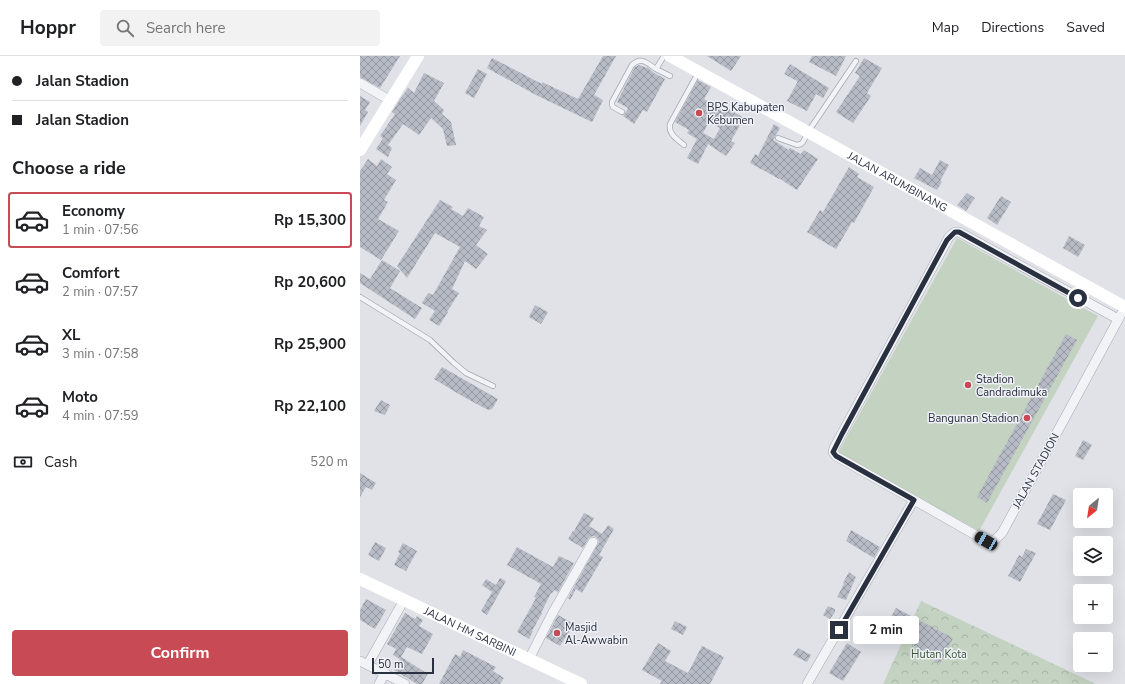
<!DOCTYPE html>
<html lang="en">
<head>
<meta charset="utf-8">
<style>
	:root { --surface:#fff; --page:#f2f2f2; --text:#202124; --muted:#757577; --line:#e0e0e0; --accent:#c74a55 }
	body { margin:0; font-family:"Nunito Sans",sans-serif; background:var(--page); color:var(--text); height:100vh; display:flex; flex-direction:column; font-size:15px; white-space:nowrap }
	* { box-sizing:border-box; margin:0 }
	p { font-size:13px; color:var(--muted) }
	.icon { flex:none; width:22px; height:22px; fill:none; stroke:currentColor; stroke-width:2; stroke-linecap:round; stroke-linejoin:round }
	.map { position:relative; flex:1; overflow:hidden }
	.panel { display:flex; flex-direction:column; background:var(--surface); width:360px }
	.panel>* { flex:none }
	.hud { display:grid; align-content:center; height:88px; padding:0 12px; background:var(--surface) }
	.needle { width:26px; rotate:210deg }
	.controls { position:absolute; left:713px; top:432px; display:grid; gap:8px }
	.controls a { display:grid; place-items:center; width:40px; height:40px; border-radius:4px; background:var(--surface); box-shadow:0 4px 16px #0002; font-size:20px }
	.scale { position:absolute; left:12px; bottom:10px; width:62px; box-sizing:border-box; padding-left:4px; border:2px solid #29303f; border-top:0; font-size:11px; line-height:14px; white-space:nowrap; color:#29303f; -webkit-text-stroke:3px #eff1f6; paint-order:stroke }
	.end { position:absolute; width:18px; height:18px; margin:-9px; border:5px solid #29303f; background:#fff; box-shadow:0 0 0 2px #fff }
	.from { border-radius:50% }
	.bubble { position:absolute; height:28px; border-radius:4px; background:var(--surface); box-shadow:0 4px 16px #0002; font-size:13px; font-weight:700; line-height:28px; text-align:center }
	.car { position:absolute; width:12px; height:24px; margin:-12px -6px; border-radius:5px; box-shadow:0 0 3px 1px #0007; background:linear-gradient(#222 24%,#8ab4d8 0 40%,#222 0 76%,#8ab4d8 0 86%,#222 0) }
	.hud b { display:flex; align-items:center; gap:14px; height:38px; font-size:15px }
	.hud b+b { border-top:1px solid var(--line) }
	.hud i { width:10px; height:10px; background:var(--text) }
	ul { padding:0; list-style:none }
	li { display:flex; align-items:center; gap:12px; height:56px; margin:0 8px 6px; padding:0 4px; border:2px solid transparent; border-radius:4px }
	li div { flex:1 }
	li b { display:block; font-size:15px }
	li em { font-style:normal; font-weight:700 }
	li.selected { border-color:var(--accent) }
	li>.icon { width:36px; height:36px; stroke-width:1.5 }
	h2 { padding:0 12px; font-size:18px; line-height:48px }
	.pay { display:flex; align-items:center; gap:10px; height:44px; padding:0 12px; font-size:15px }
	.pay p { margin-inline-start:auto }
	.cta { display:flex; gap:8px; margin-top:auto; padding:8px 12px }
	.cta a { flex:1; height:46px; border-radius:4px; background:var(--accent); color:#fff; font-size:16px; font-weight:700; line-height:46px; text-align:center }
	header { display:flex; align-items:center; gap:24px; box-sizing:border-box; height:56px; padding:0 20px; background:var(--surface); border-bottom:1px solid var(--line) }
	header strong { font-size:19px }
	nav { display:flex; gap:22px; margin-inline-start:auto; font-size:14px }
	.search { width:280px; height:36px; background:var(--page); display:flex; align-items:center; gap:10px; box-sizing:border-box; padding:0 14px; border-radius:4px; color:var(--muted); font-size:15px }
	main { display:flex; flex:1; min-height:0 }
	.map>svg:first-child { display:block }
	.forest { fill:url(#forest-crowns) }
	.pitch { fill:#c4d2c1 }
	.building { fill:url(#building-cross-hatch); fill-rule:evenodd }
	.lines { fill:none; stroke-linecap:round; stroke-linejoin:round }
	.lane-casing { stroke:#a5a9b2; stroke-width:6 }
	.street-casing { stroke:#a5a9b2; stroke-width:10 }
	.lane { stroke:#f2f3f7; stroke-width:4.5 }
	.street { stroke:#f2f3f7; stroke-width:9 }
	.secondary { stroke:#fff; stroke-width:12 }
	.route { stroke:#29303f; stroke-width:5 }
	.poi-dot { fill:#c74a55; stroke:#eff1f6; stroke-width:1.5 }
	.labels { text-anchor:middle; dominant-baseline:central; stroke-width:3; stroke-linejoin:round; paint-order:stroke }
	.poi-label { font-size:11px; fill:#29303f; stroke:#eff1f6; text-anchor:start }
	.street-label { font-size:11px; fill:#29303f; stroke:#eff1f6 }
	.park-label { font-size:11px; fill:#3b5a37; stroke:#eff1f6 }
</style>
</head>
<body>
<header>
<strong>Hoppr</strong>
<div class="search"><svg class="icon" aria-label="search" viewBox="0 0 24 24"><circle cx="10" cy="10" r="6"/><path d="M15 15l6 6"/></svg>Search here</div>
<nav><a>Map</a><a>Directions</a><a>Saved</a></nav>
</header>
<main>
<section class="panel">
<div class="hud">
<b><i class="from"></i>Jalan Stadion</b>
<b><i></i>Jalan Stadion</b>
</div>
<h2>Choose a ride</h2>
<ul>
<li class="selected"><svg class="icon" aria-label="car" viewBox="0 0 24 24"><path d="M5 17H2v-5l4-1 3-4h7l3 4 3 1v5h-3M9 17h6M6 11h13"/><circle cx="7" cy="17" r="2"/><circle cx="17" cy="17" r="2"/></svg><div><b>Economy</b><p>1 min · 07:56</p></div><em>Rp 15,300</em></li>
<li><svg class="icon" aria-label="car" viewBox="0 0 24 24"><path d="M5 17H2v-5l4-1 3-4h7l3 4 3 1v5h-3M9 17h6M6 11h13"/><circle cx="7" cy="17" r="2"/><circle cx="17" cy="17" r="2"/></svg><div><b>Comfort</b><p>2 min · 07:57</p></div><em>Rp 20,600</em></li>
<li><svg class="icon" aria-label="car" viewBox="0 0 24 24"><path d="M5 17H2v-5l4-1 3-4h7l3 4 3 1v5h-3M9 17h6M6 11h13"/><circle cx="7" cy="17" r="2"/><circle cx="17" cy="17" r="2"/></svg><div><b>XL</b><p>3 min · 07:58</p></div><em>Rp 25,900</em></li>
<li><svg class="icon" aria-label="car" viewBox="0 0 24 24"><path d="M5 17H2v-5l4-1 3-4h7l3 4 3 1v5h-3M9 17h6M6 11h13"/><circle cx="7" cy="17" r="2"/><circle cx="17" cy="17" r="2"/></svg><div><b>Moto</b><p>4 min · 07:59</p></div><em>Rp 22,100</em></li>
</ul>
<div class="pay"><svg class="icon" aria-label="cash" viewBox="0 0 24 24"><path d="M3 7h18v10H3z"/><circle cx="12" cy="12" r="2"/></svg>Cash<p>520 m</p></div>
<div class="cta"><a>Confirm</a></div>
</section>
<div class="map">
<svg width="765" height="628" viewBox="0 0 765 628">
	<defs>
		<pattern id="forest-crowns" width="20" height="18" patternUnits="userSpaceOnUse"><rect width="20" height="18" fill="#c4d2c1"/><path d="M2 6a3 3 0 1 1 6 0M12 15a3 3 0 1 1 6 0" fill="none" stroke="#a8b5a7"/></pattern>
		<pattern id="building-cross-hatch" width="8" height="8" patternUnits="userSpaceOnUse"><rect width="8" height="8" fill="#b7bbc5"/><path d="M0 0l8 8M0 8l8-8" fill="none" stroke="#9598a1"/></pattern>
	</defs>
	<rect width="100%" height="100%" fill="#e0e2e8"/>
	<path class="forest" d="M561 545 736 628H523Z"/>
	<path class="pitch" d="M597 182 738 260 619 475 478 397Z"/>
	<path class="building" d="M0 0H40L20 32 0 21Z
		M243 0H256L234 39 243 44 232 66 176 39 127 12 132 2 182 28V26L218 43Z
		M347 0H381L371 15Z
		M452 0H486L476 20 449 6Z
		M504 2 522 12 507 37 511 40 493 67 476 56 500 20 495 17Z
		M430 8 469 32 463 42 456 38 447 55 427 45 437 27V25L424 18Z
		M279 9 287 12V11L294 17 305 23 287 56 283 54 274 68 263 60 265 58 268 52 257 46 275 11Z
		M118 13 127 18 114 42 105 37Z
		M64 17 84 27 74 45 84 54 82 58 91 66 96 89 87 90 83 73 71 62 59 79 43 68 28 89 32 92 28 101 16 93 23 82 20 80 35 58 32 56 40 43 48 32 54 37Z
		M338 24 351 31 344 43 367 56 369 53 384 62 371 85 375 87 366 100 348 88 338 108 327 102 337 83 327 77 329 74 315 66ZM349 66 360 72 354 83 343 77Z
		M0 40 10 46 5 54 8 56 0 70Z
		M414 68 420 72 413 84 429 94 430 92 441 98 444 94 458 103 437 134 420 123H419L390 107 395 98 398 100Z
		M8 103 17 110 21 103 32 111 27 118 36 124 24 144 28 146 18 163 39 175 21 204 0 191V115Z
		M580 104 589 109 580 125 582 126 577 134 554 122 560 112 572 119Z
		M489 111 499 118 497 121 514 131 494 167 492 166 476 193 447 176 460 154 463 156Z
		M607 137 615 142 606 155 597 149Z
		M641 140 651 146 637 169 627 162Z
		M80 144 93 151 91 153 103 160 108 152 124 161 119 170 127 174 116 189 128 198 116 213 105 205 92 233 99 237 87 256H88L79 270 69 264 75 255 62 247 68 237 73 239 100 191 75 177 47 222 37 210Z
		M709 180 725 189 718 201 703 192Z
		M22 204 40 215 30 232 62 252 55 263 0 227V217L10 223Z
		M175 249 188 256 181 268 169 261Z
		M706 278 717 284 627 447 617 441Z
		M82 311 138 343 132 353 128 354 102 340 74 323Z
		M21 344 30 349 25 359 14 355Z
		M723 384 732 389 723 404 715 400Z
		M0 417 16 427 12 434 6 431 0 441Z
		M693 438 706 444 690 474 677 468Z
		M224 457 234 462 229 470 242 478 248 469 254 473 239 499 243 501 222 537 216 533 210 544 208 542 239 486 238 483 236 481 233 480 230 481 228 483 223 492 208 483 213 475H214Z
		M491 474 520 491 514 502 486 485Z
		M15 486 26 492 19 505 8 499Z
		M43 487 57 495 46 515 34 509 40 497 38 496Z
		M157 491 193 511 199 500 214 507 198 536 194 534 192 537H191L181 557H182L172 575H173L169 583 157 576 176 542 174 541 181 528 147 509Z
		M666 493 676 497 660 526 648 520 659 499 662 501Z
		M489 516 496 521 486 544 477 541 484 528 483 527Z
		M140 522 146 525 127 559 121 555 132 536 122 529 126 523 136 529Z
		M6 543 26 554 15 573 0 564V554Z
		M468 550 475 553V556L470 563 463 559Z
		M536 552 593 582 580 608 568 601 569 598 540 582 538 587 529 582 536 569 529 564Z
		M45 557 55 563 57 560 63 564 59 570 73 578 62 598 47 591 41 601 68 618 62 628H57L34 614 40 603 33 599 36 593 27 588Z
		M198 559 214 568 200 590 186 582Z
		M315 565 327 571 323 579 311 573Z
		M298 587 311 595 305 605 328 617 342 590 364 601 350 628H300L302 625 282 614Z
		M487 587 501 596 483 625 469 617Z
		M438 592 451 599 447 606 433 599Z
		M103 594 136 611 133 615 144 622 140 628H79L95 598 100 601Z"/>
	<g class="lines">
		<defs>
			<path id="lane" d="M304 0 296 13 310 20
				M262 56 253 51 252 49V46L272 9C281 0 287 7 296 13
				M418 82 437 89 441 88 443 86 448 76 496 5
				M324 89C317 83 308 78 310 68L338 17
				M0 241 70 284 94 307 106 317 133 330"/>
			<path id="street" d="M0 27 31 45
				M554 444 476 400 473 396 474 392 589 181 595 176H599L758 263
				M169 603 192 558 233 486
				M0 605 45 628
				M8 608 44 544
				M19 628 25 617
				M447 628 554 444 626 485C633 487 637 482 642 477L719 336 765 251"/>
		</defs>
		<use href="#lane" class="lane-casing"/>
		<use href="#street" class="street-casing"/>
		<use href="#lane" class="lane"/>
		<use href="#street" class="street"/>
		<g class="secondary">
			<path id="s1" d="M310 0 765 251"/>
			<path d="M0 94 58 0"/>
			<path id="s2" d="M0 523 221 628"/>
		</g>
	</g>
	<g class="lines">
		<path class="route" d="M479 574 554 444 476 400 473 396 482 378 587 184 595 176H599L718 242"/>
	</g>
	<g class="poi-dot">
		<circle cx="339" cy="57" r="4"/>
		<circle cx="608" cy="329" r="4"/>
		<circle cx="667" cy="362" r="4"/>
		<circle cx="197" cy="577" r="4"/>
	</g>
	<g class="labels">
		<g class="poi-label">
			<text x="347" y="51">BPS Kabupaten<tspan x="347" dy="13">Kebumen</tspan></text>
			<text x="616" y="323">Stadion<tspan x="616" dy="13">Candradimuka</tspan></text>
			<text x="659" y="362" text-anchor="end">Bangunan Stadion</text>
			<text x="205" y="571">Masjid<tspan x="205" dy="13">Al-Awwabin</tspan></text>
		</g>
		<g class="street-label">
			<text stroke="none"><textPath href="#s1" startOffset="260">JALAN ARUMBINANG</textPath></text>
			<text transform="translate(676 415) rotate(-61)">JALAN STADION</text>
			<text stroke="none"><textPath href="#s2" startOffset="122">JALAN HM SARBINI</textPath></text>
		</g>
		<g class="park-label">
			<text x="579" y="598">Hutan Kota</text>
		</g>
	</g>
</svg>
<div class="controls">
<a><svg class="needle" viewBox="-14 -14 28 28"><path d="M0-13l5 13h-10z" fill="#e53935"/><path d="M0 13l5-13h-10z" fill="#757577"/></svg></a>
<a><svg class="icon" aria-label="layers" viewBox="0 0 24 24"><path d="M12 4l9 5-9 5-9-5zM3 14l9 5 9-5"/></svg></a>
<a>+</a>
<a>−</a>
</div>
<div class="scale">50 m</div>
<i class="end from" style="left:718px;top:242px"></i>
<i class="end" style="left:479px;top:574px"></i>
<div class="bubble" style="left:493px;top:560px;width:66px">2 min</div>
<i class="car" style="left:626px;top:485px;rotate:300deg"></i>
</div>
</main>
</body>
</html>
